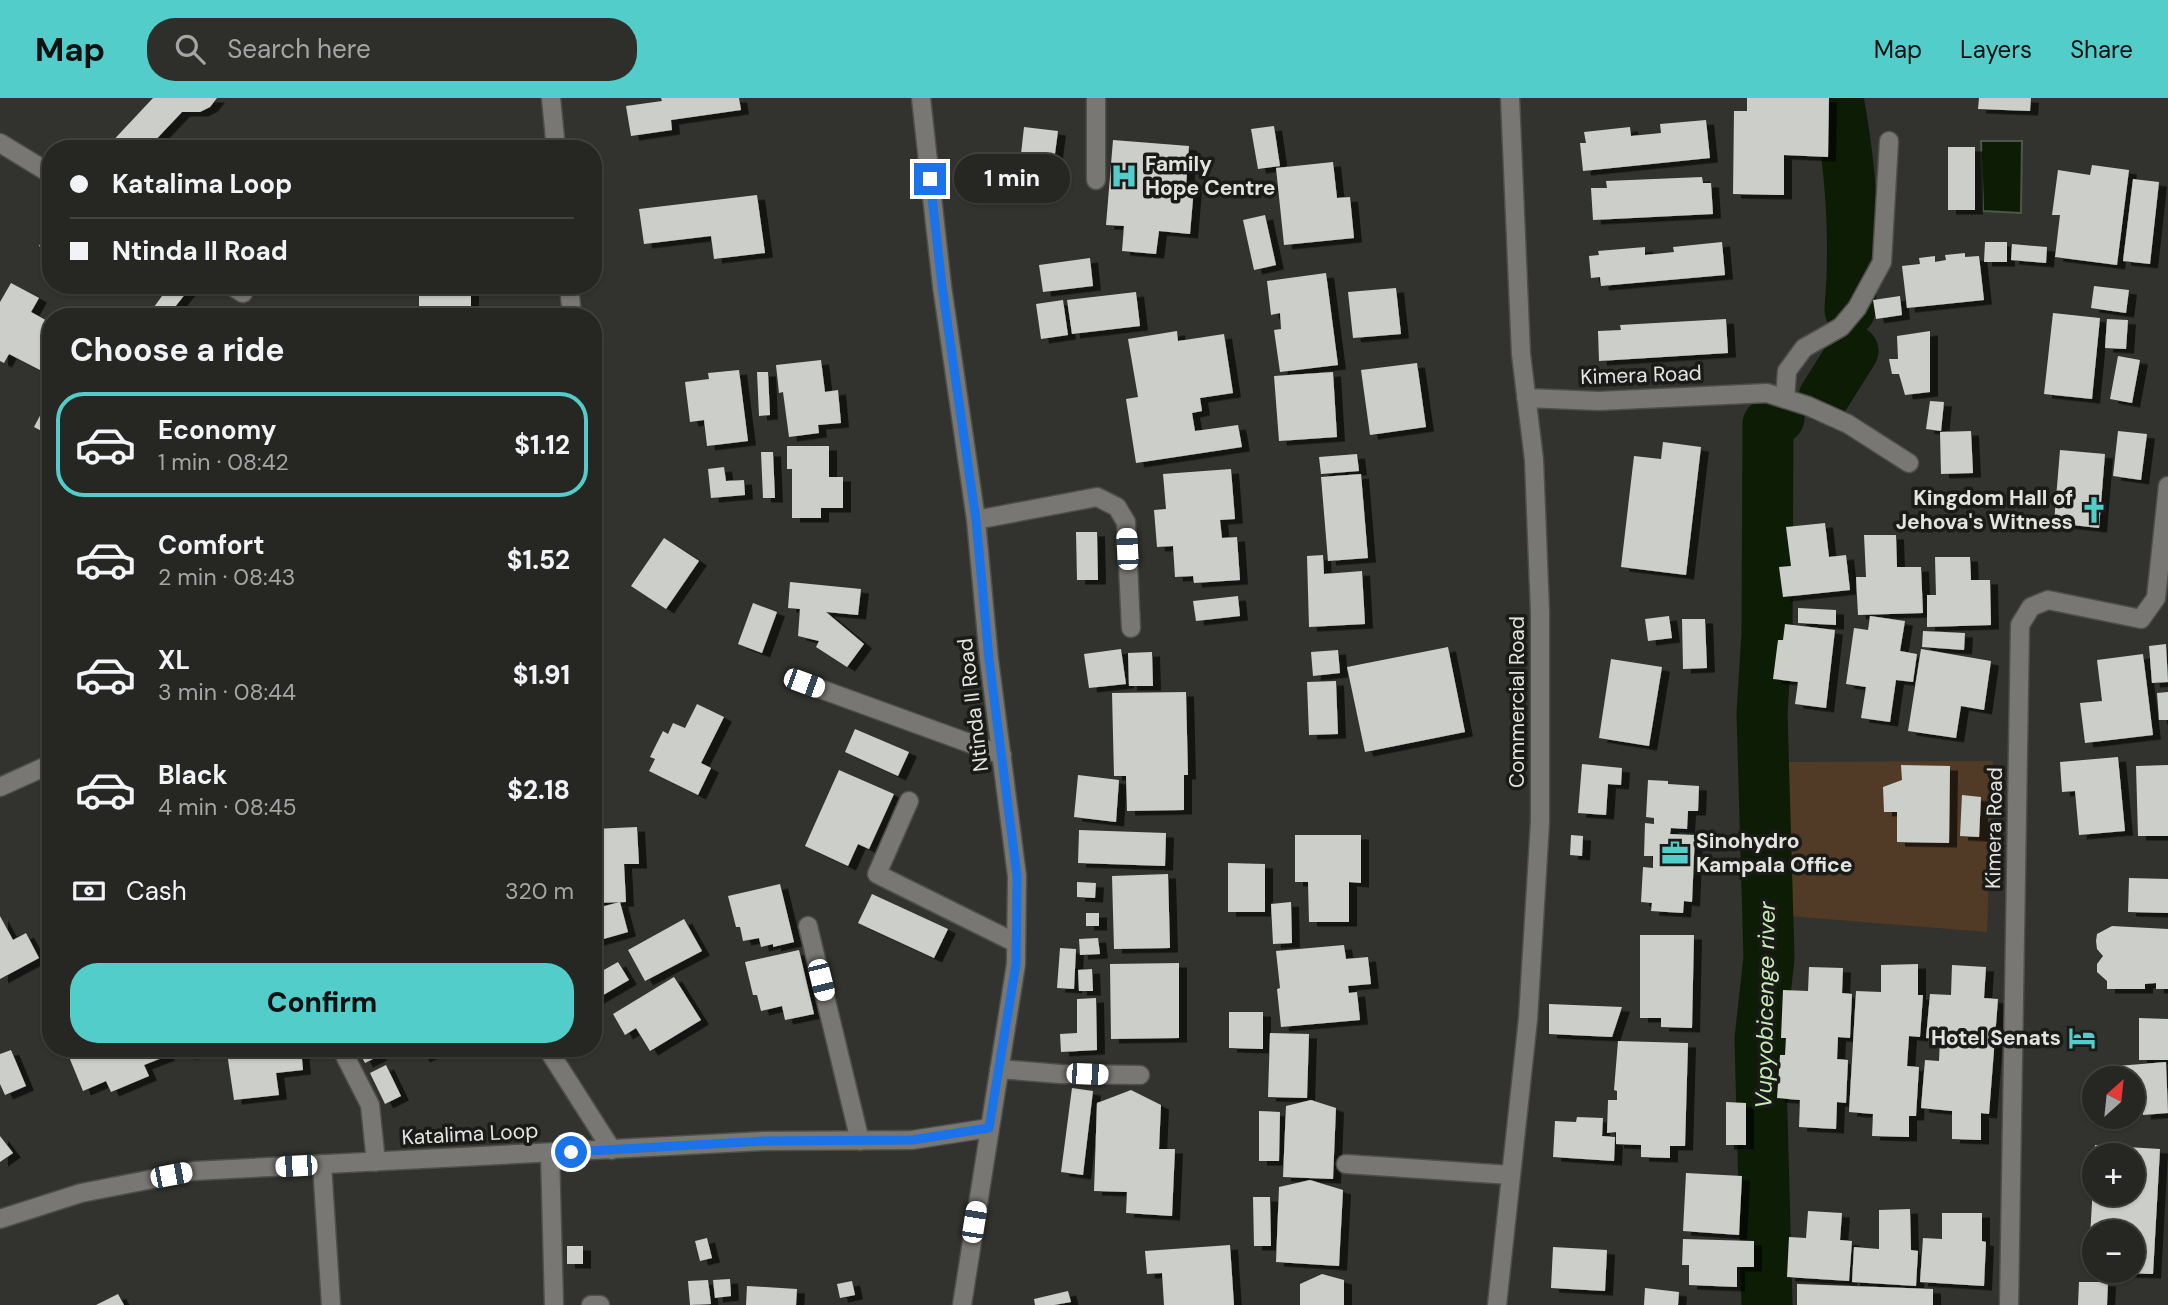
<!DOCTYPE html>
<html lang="en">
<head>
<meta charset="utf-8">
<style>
	:root { --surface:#262622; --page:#2e2e2a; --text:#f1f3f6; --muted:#a4a5a5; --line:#424340; --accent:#53cdc9 }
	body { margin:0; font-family:"DM Sans",sans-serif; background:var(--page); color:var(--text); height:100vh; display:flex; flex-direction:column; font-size:26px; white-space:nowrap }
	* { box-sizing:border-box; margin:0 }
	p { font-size:23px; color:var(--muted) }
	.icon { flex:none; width:38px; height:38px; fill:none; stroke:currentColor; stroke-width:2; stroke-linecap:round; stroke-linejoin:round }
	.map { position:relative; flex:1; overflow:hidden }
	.details { position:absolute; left:42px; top:210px; width:560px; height:749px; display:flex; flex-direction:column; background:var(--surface); border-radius:28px; box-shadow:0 2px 5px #0004,0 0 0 2px var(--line) }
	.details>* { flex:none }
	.banner { position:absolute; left:42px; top:42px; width:560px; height:154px; border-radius:28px; box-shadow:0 2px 5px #0004,0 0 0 2px var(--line); display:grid; align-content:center; height:154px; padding:0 28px; background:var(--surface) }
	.needle { width:46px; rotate:27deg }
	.tools { position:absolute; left:2082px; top:968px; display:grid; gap:14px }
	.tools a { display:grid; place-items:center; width:63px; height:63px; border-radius:50%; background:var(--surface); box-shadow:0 2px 5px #0004,0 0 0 2px var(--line); font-size:35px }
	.end { position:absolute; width:32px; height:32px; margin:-16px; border:9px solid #1a73e8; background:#fff; box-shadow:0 0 0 4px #fff }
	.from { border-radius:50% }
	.bubble { position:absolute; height:49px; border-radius:24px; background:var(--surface); box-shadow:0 2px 5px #0004,0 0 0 2px var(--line); font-size:23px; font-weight:800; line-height:49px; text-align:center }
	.car { position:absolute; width:21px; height:42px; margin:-21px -10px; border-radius:9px; box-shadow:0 0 5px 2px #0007; background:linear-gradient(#fff 24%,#345 0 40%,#fff 0 76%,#345 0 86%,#fff 0) }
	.banner b { display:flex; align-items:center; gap:24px; height:66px; font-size:26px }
	.banner b+b { border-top:2px solid var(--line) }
	.banner i { width:18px; height:18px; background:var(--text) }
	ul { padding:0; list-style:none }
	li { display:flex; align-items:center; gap:21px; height:105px; margin:0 14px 10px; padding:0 14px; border:4px solid transparent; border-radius:28px }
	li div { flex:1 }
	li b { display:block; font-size:26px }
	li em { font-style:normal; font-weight:800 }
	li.selected { border-color:var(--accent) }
	li>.icon { width:63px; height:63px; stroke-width:1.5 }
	h2 { padding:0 28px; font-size:32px; line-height:84px }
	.pay { display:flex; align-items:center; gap:18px; height:77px; padding:0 28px; font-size:26px }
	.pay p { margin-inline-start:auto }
	.button { display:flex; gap:14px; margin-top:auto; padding:14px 28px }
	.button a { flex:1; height:80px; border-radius:28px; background:var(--accent); color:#111; font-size:28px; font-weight:800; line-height:80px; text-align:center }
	header { display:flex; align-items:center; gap:42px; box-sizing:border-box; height:98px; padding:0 35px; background:var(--accent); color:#111 }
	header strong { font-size:33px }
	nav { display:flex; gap:38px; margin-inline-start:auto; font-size:24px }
	.search { width:490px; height:63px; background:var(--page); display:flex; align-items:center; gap:18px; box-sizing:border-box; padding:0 24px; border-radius:28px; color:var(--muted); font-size:26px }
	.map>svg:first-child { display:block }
	.green { fill:#523b26 }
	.water { fill:#0c1c05; stroke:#4c5847; stroke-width:2 }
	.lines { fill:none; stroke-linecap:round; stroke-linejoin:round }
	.river { stroke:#0c1c05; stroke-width:51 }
	.building { fill:#cccec9; filter:url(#shadow) }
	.minor-casing { stroke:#4e4e4b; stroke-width:21 }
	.minor { stroke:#787773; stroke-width:18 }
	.route { stroke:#1a73e8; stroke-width:9 }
	.labels { text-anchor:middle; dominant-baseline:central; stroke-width:7; stroke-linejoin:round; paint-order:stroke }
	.poi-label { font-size:21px; font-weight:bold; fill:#e3e3e0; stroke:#1a1a18; text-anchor:start }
	.street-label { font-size:21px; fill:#e3e3e0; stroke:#1a1a18 }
	.water-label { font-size:23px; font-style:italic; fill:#c6ebb7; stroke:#1a1a18 }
</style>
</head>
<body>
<header>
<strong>Map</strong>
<div class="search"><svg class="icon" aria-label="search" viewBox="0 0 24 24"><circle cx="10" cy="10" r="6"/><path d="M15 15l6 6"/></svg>Search here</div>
<nav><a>Map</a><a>Layers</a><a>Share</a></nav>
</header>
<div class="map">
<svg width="2168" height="1207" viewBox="0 0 2168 1207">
	<defs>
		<filter id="shadow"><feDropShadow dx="8" dy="4.5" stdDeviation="0" flood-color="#0009"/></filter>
	</defs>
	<rect width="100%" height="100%" fill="#32322e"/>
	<path class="green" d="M1993 663 1987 834 1789 818 1785 664Z"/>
	<path class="water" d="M1981 43H2022L2021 115 1983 113Z"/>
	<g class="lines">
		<path class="river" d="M1838 0C1851 70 1856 141 1850 212
			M1824 299 1853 253
			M1767 1207 1760 941 1769 860 1762 615 1767 536 1768 326 1779 320"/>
	</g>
	<path class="building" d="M153 0H217L210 9 200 14H182L147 51H109L107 49Z
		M661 0H739L741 12 671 22 672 32 631 38 626 8 662 3Z
		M1747 0H1829L1828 59 1784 57V97L1733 96 1734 13H1747Z
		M1979 0H2031L2030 13 1978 11Z
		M1706 22 1710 60 1583 73 1580 45H1586L1584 34 1630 29 1631 38 1661 35 1660 26Z
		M1274 28 1280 68 1258 71 1251 31Z
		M1024 29 1058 33 1052 78 1019 74Z
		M1113 42 1189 48 1186 88 1194 89 1190 136 1159 133 1156 156 1122 153 1124 128 1106 127Z
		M1948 49H1975V112H1948Z
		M1333 64 1337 100 1350 99 1354 140 1284 147 1276 70Z
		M2092 67 2129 72 2117 167 2055 159 2060 117H2052L2058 72 2090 77Z
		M1702 79 1703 85H1711L1713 116 1593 122 1591 90H1607L1606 83Z
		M2133 81 2159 84 2150 166 2123 163Z
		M757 97 765 155 714 161 711 138 644 146 639 111Z
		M1265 117 1276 167 1254 172 1243 122Z
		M51 128V155L39 148Z
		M1722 144 1725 177 1601 188 1600 179 1591 180 1589 158 1599 157 1598 153 1645 149V157L1674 154 1673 149Z
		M1985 144H2007V164H1984Z
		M2012 146 2047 149 2046 165 2011 162Z
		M1965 155V159L1979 158 1984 202 1907 210 1902 168 1920 166 1919 160 1935 158V164L1946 162 1945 157Z
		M1090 160 1093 188 1043 194 1039 167Z
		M1326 175 1338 267 1280 274 1274 232 1281 231 1280 215 1271 217 1267 183Z
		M11 185 39 200 31 214 51 225V256L42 273 9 256 4 265 0 263V204Z
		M170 187H186L190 190 167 219 154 209Z
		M419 187H471V219H419Z
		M2094 188 2129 192 2126 215 2091 210Z
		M1396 190 1401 236 1353 240 1348 194Z
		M1136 194 1140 228 1072 236 1067 202Z
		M1900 198 1902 217 1876 221 1873 202Z
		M1063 202 1068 237 1041 241 1036 206Z
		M2053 215 2100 220 2092 301 2044 296Z
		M1726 221 1728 255 1599 263 1598 233 1621 232 1620 227Z
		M2107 221 2128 222 2126 251 2105 250Z
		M1177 233 1178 243 1224 236 1233 295 1200 300 1202 313 1192 315 1195 333 1238 327 1242 349 1136 365 1126 301 1138 299 1128 241Z
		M1930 233V294L1905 297 1899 276H1892L1889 261H1898L1897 238Z
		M2118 258 2140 262 2132 305 2110 301Z
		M821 262 825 294 838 292 841 325 818 327 819 335 789 339 783 294 779 295 776 267Z
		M1417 265 1426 329 1370 337 1361 272Z
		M739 272 748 343 707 348 704 322 690 324 685 284 709 281 708 275Z
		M757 274H768L770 317 759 318Z
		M1333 274 1337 339 1279 343 1274 278Z
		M1930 303 1944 304 1941 333 1926 331Z
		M44 310 51 314V338L34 329Z
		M1971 333 1973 375 1941 376 1940 334Z
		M2118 333 2147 336 2141 382 2113 378Z
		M1663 344 1701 349 1686 477 1621 469 1634 358 1661 361Z
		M787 348H829V379H843V410H821V420H792V371H787Z
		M2060 352 2105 356 2099 430 2054 425Z
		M761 354H773L775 400H763Z
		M1357 356 1359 373 1321 376 1319 359Z
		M724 369 726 383 744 382 745 397 711 400 708 371Z
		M1231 371 1235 421 1220 422 1222 440 1237 439 1240 482 1194 485 1193 478 1175 479 1173 448 1157 449 1154 412 1166 411 1163 376Z
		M1361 376 1368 460 1328 463 1321 379Z
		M1825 425 1829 459 1846 457 1850 492 1783 499 1779 469 1791 468 1786 429Z
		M1076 434H1097L1098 482H1077Z
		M1864 437H1896L1897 469H1921L1923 515 1858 517 1856 479H1866Z
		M664 440 699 463 666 511 631 488Z
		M1323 457 1324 476 1362 473 1365 526 1309 529 1307 458Z
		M1935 459H1970L1971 482H1990L1991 527 1927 529V497H1936Z
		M790 484 861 491 858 517 826 514 864 546 847 569 816 549 819 543 798 538 800 511 788 510Z
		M1238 498 1240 518 1196 523 1193 503Z
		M753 505 777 514 762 555 738 546Z
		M1798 510 1836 512V527L1798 525Z
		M1669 518 1672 540 1648 543 1645 521Z
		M1870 518 1905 523 1900 553 1917 556 1913 584 1896 582 1890 624 1861 620 1866 589 1846 586 1854 530 1868 532Z
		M1682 521H1705L1707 570 1683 571Z
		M1785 526 1835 532 1826 610 1795 606 1798 584 1773 581 1778 542H1783Z
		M1923 533 1965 535 1964 552 1922 549Z
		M2166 546 2168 584 2152 585 2149 548Z
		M1448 549 1465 634 1365 654 1347 569Z
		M1121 551 1126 586 1089 590 1084 556Z
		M1921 551 1991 563 1984 612 1961 608 1956 640 1908 633Z
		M1338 552 1340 575 1313 578 1311 554Z
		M1152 554 1153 588H1129L1128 555Z
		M2143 556 2153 637 2085 645 2080 605 2102 603 2097 562Z
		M1611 561 1662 569 1649 648 1599 640Z
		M1336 583 1338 636 1309 637 1307 584Z
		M1186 594 1188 677H1184V712L1127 713 1126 678H1114L1112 595Z
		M2168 594V622H2159L2157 595Z
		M697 606 724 619 701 665 711 670 698 697 649 673 655 661 650 659 663 633 668 636 673 625 685 630Z
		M855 631 909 654 898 678 845 654Z
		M2118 659 2125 733 2079 737 2075 693 2062 694 2060 664Z
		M1582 666 1622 670 1621 687 1608 686 1606 717 1578 715Z
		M1901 667 1950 668 1949 745 1897 744V714H1884L1883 689 1902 682Z
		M2168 667V738H2138L2136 668Z
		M839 672 894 696 869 751 858 746 848 768 805 748Z
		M1078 677 1119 682 1116 724 1074 719Z
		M1648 682 1668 683V686L1699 688 1698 713H1688L1687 731 1671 730 1670 736 1695 737 1692 804 1684 803 1683 815 1651 813 1652 805 1641 804 1643 769 1653 770V758H1644L1645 725 1654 726V720L1646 719Z
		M1962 697 1981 699 1979 739 1960 738Z
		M637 729 639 766H624L626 804 593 805V731Z
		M1079 732 1166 735 1165 768 1078 765Z
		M1295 737H1361V785L1349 784V824H1309L1308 784H1295Z
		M1571 737 1583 738 1582 758 1570 757Z
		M1228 765 1265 766V814H1228Z
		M1168 776 1170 850 1114 851 1112 778Z
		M2129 780 2168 781V815L2128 814Z
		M1077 784 1096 785 1095 800 1077 799Z
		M780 786 794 844 773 849V846L761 849 759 840 743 843 740 829H736L728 798Z
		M872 796 948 831 934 860 858 825Z
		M620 804 628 834 593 844V811Z
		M1291 804 1292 845 1273 846 1271 806Z
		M1086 815H1099V828H1086Z
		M0 818 13 842 26 835 39 860 0 881Z
		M684 821 702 853 645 883 628 852Z
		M2112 828 2168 831V891H2156V885L2145 886V891H2107V883L2097 874V866L2103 858 2097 851 2096 843 2097 836Z
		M1640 837H1694L1692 930 1661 929V920H1640Z
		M1098 840 1100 856 1080 857 1079 841Z
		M1344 847 1346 861 1368 859 1371 886 1348 888 1349 895 1357 894 1360 922 1281 929 1277 891 1280 890 1276 853Z
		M1060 850 1076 851 1074 891 1057 890Z
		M799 852 814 916 785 922 782 908 761 913 757 897H753L745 864Z
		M618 864 629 882 593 903V878Z
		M1179 865V940L1111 941 1110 866Z
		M1918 866V897H1923L1920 939 1909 938 1907 968 1919 969 1916 1018H1909V1039L1872 1038 1873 1016 1849 1014 1856 893 1881 894V867Z
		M1952 867 1986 869 1984 900 1998 901 1989 1016 1981 1015V1042L1952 1041V1013L1921 1010 1925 962 1939 963 1940 941 1926 940 1930 896 1951 897Z
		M1809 869 1843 870 1842 895 1852 896 1850 940 1838 939 1837 961 1848 962 1846 1005 1837 1004 1836 1031 1799 1029 1800 1002 1777 1000 1780 957H1785L1786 940H1781L1783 892 1808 893Z
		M1092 871 1093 893H1079L1078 872Z
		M674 879 701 922 650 953 636 930 625 937 613 916Z
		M1096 900 1097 952 1061 954 1060 936 1077 935V901Z
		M1549 906 1622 909 1612 939 1549 936Z
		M1229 914H1263V951L1229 950Z
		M2139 920 2168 921V962H2139Z
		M1270 935 1309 936 1307 1000 1268 999Z
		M1618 943 1688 945 1685 1048H1670V1060L1641 1059V1047L1616 1046V1034L1607 1035 1608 1002H1617V993L1614 992Z
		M75 950H164L167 958 144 967 149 978 111 994 106 983 83 993 67 954Z
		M186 950H206V954L187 957Z
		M223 950H301L303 972 276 975 279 997 234 1002 227 955 224 956Z
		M357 950H375L379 958 365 965Z
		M417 950H443L422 960Z
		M11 952 26 988 5 997 0 986V956Z
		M2166 964 2168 1015 2143 1017 2141 995H2133V980H2118L2117 968Z
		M386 967 401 998 385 1006 370 975Z
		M1072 990 1093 993 1083 1077 1061 1074Z
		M1131 992 1161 1007 1159 1051H1175L1172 1118 1126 1115 1127 1094 1094 1093 1097 1005Z
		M1311 1002 1336 1010 1333 1081 1283 1079 1286 1008Z
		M1726 1004 1746 1005V1047H1726Z
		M1259 1013 1280 1014 1279 1063H1259Z
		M1577 1019 1603 1020 1602 1038 1615 1039 1614 1063 1553 1059 1555 1023 1576 1024Z
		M0 1038 13 1055 0 1064Z
		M2095 1047 2160 1051 2153 1176 2123 1175 2124 1172H2133V1134H2095V1173L2088 1172 2093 1088H2095V1096H2133V1057H2094Z
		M1686 1075 1742 1078 1739 1137 1683 1133Z
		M1310 1082 1343 1092 1339 1168 1276 1164 1279 1089Z
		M1253 1099H1270L1271 1148H1254Z
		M1910 1111 1911 1152 1918 1153 1916 1188 1852 1184 1854 1149 1879 1151V1112Z
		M1808 1113 1842 1115 1840 1142 1852 1143 1849 1183 1787 1179 1789 1139 1806 1140Z
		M1942 1115H1982V1143L1986 1144 1984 1188 1920 1184 1923 1140 1942 1141Z
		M707 1140 712 1160 700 1163 695 1143Z
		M1683 1141 1754 1143V1169H1737V1189L1689 1187V1167H1682Z
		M1230 1147 1234 1207H1164L1162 1175 1147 1176 1145 1153Z
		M567 1148H583V1166H567Z
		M1553 1149 1607 1152 1605 1193 1551 1190Z
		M1322 1176 1344 1182V1207H1300V1186Z
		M730 1181 731 1198 715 1200 713 1182Z
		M708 1182 711 1206 690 1207 688 1183Z
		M852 1183 855 1197 840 1200 837 1186Z
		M2079 1184H2108L2107 1207H2078Z
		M1797 1186 1933 1191V1207H1797Z
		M747 1188 797 1191 796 1207H746Z
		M1645 1190 1679 1194 1678 1207H1644Z
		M1068 1193 1071 1204 1054 1207H1035L1034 1201Z
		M118 1196 124 1207H96Z"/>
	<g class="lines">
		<defs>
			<path id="minor" d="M551 0 556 51
				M921 0 942 188 976 422 989 561 1017 778 1016 866 962 1207
				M0 45 51 76
				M1096 82V0
				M230 187 243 195
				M569 187 572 219
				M1526 300 1599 303 1767 295 1808 308 1848 326 1909 365
				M1785 301 1787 273 1804 250 1841 229 1857 210 1882 164 1889 43
				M976 422 1097 399 1117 409 1126 424 1131 530
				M804 585 1002 657
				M0 689 51 666
				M909 703 877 776 1016 845
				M808 828 860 1043
				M341 950 370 1007 376 1064
				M547 950 612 1052
				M999 971 1060 976 1140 977
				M550 1055 554 1207
				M322 1066 331 1207
				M1346 1066 1511 1077
				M0 1121 81 1095 194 1073 765 1043 912 1042 989 1030
				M591 1207H600
				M1497 1207 1528 921 1540 724V514L1534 362 1521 256 1510 0
				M2009 1207 2020 527 2031 509 2048 502 2141 521 2156 500 2168 388"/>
		</defs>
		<use href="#minor" class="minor-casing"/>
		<use href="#minor" class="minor"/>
	</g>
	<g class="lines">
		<path class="route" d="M571 1054 765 1043 912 1042 989 1030 1016 866 1017 778 989 561 976 422 942 188 930 81"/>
	</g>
	<defs>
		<symbol id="hospital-bare" viewBox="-9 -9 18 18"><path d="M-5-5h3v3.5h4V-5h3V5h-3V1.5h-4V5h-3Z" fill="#53cdc9" stroke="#1a1a18" stroke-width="2.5" paint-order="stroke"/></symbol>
		<symbol id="church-bare" viewBox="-9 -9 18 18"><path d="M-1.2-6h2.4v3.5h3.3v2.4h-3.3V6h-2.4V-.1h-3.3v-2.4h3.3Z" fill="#53cdc9" stroke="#1a1a18" stroke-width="2.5" paint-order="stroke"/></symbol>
		<symbol id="office-bare" viewBox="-9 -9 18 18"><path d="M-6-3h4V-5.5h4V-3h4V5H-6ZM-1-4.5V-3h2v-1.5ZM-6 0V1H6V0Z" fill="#53cdc9" stroke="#1a1a18" stroke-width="2.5" paint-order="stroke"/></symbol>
		<symbol id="hotel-bare" viewBox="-9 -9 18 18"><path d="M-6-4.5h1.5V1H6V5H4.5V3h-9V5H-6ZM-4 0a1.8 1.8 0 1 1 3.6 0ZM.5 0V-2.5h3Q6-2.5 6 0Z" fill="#53cdc9" stroke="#1a1a18" stroke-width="2.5" paint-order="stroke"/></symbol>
	</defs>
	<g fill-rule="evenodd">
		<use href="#hospital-bare" x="1105" y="59" width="38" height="38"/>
		<use href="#church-bare" x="2075" y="393" width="38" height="38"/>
		<use href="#office-bare" x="1656" y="736" width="38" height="38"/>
		<use href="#hotel-bare" x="2063" y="921" width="38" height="38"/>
	</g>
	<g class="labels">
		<g class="poi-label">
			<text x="1145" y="66">Family<tspan x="1145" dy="24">Hope Centre</tspan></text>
			<text x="2073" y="400" text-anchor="end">Kingdom Hall of<tspan x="2073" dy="24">Jehova's Witness</tspan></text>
			<text x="1696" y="743">Sinohydro<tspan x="1696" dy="24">Kampala Office</tspan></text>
			<text x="2061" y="940" text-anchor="end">Hotel Senats</text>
		</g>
		<g class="street-label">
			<text transform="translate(1641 277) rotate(-2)">Kimera Road</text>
			<text transform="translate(1517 604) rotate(-90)">Commercial Road</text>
			<text transform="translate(973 607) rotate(-97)">Ntinda II Road</text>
			<text transform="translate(1994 730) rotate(-89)">Kimera Road</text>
			<text transform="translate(470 1036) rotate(-3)">Katalima Loop</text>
		</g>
		<g class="water-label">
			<text transform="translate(1765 907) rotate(-89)">Vupyobicenge river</text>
		</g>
	</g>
</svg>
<div class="tools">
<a><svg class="needle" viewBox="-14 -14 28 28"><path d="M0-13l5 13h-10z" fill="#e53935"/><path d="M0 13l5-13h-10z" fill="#a4a5a5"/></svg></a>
<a>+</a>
<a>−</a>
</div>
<i class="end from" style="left:571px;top:1054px"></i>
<i class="end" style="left:930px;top:81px"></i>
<div class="bubble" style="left:954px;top:56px;width:116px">1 min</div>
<i class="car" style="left:1127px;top:451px;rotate:357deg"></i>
<i class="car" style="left:804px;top:585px;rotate:110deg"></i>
<i class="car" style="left:821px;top:882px;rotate:166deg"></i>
<i class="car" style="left:1087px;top:976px;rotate:92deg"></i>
<i class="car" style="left:296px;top:1068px;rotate:267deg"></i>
<i class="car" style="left:171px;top:1077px;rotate:79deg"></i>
<i class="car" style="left:974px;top:1124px;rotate:9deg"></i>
<div class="banner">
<b><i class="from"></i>Katalima Loop</b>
<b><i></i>Ntinda II Road</b>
</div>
<section class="details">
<h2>Choose a ride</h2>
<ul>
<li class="selected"><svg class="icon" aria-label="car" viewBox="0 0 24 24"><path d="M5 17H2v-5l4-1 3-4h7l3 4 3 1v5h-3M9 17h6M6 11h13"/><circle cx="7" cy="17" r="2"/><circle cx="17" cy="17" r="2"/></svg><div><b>Economy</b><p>1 min · 08:42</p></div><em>$1.12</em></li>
<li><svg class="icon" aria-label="car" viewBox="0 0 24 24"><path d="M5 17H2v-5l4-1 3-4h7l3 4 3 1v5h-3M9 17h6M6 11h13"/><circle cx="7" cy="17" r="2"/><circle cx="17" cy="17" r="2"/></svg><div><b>Comfort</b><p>2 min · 08:43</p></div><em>$1.52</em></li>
<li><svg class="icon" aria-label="car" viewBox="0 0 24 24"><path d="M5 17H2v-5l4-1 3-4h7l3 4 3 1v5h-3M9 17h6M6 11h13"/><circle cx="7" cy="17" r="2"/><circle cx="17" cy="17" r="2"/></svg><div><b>XL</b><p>3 min · 08:44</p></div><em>$1.91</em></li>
<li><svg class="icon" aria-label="car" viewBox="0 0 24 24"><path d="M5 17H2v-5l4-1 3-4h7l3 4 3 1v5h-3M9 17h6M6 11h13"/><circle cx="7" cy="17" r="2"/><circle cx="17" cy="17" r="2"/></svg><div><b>Black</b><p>4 min · 08:45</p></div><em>$2.18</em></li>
</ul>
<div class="pay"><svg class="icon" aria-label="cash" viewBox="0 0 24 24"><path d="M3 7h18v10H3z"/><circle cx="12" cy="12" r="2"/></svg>Cash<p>320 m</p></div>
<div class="button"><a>Confirm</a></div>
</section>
</div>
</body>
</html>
